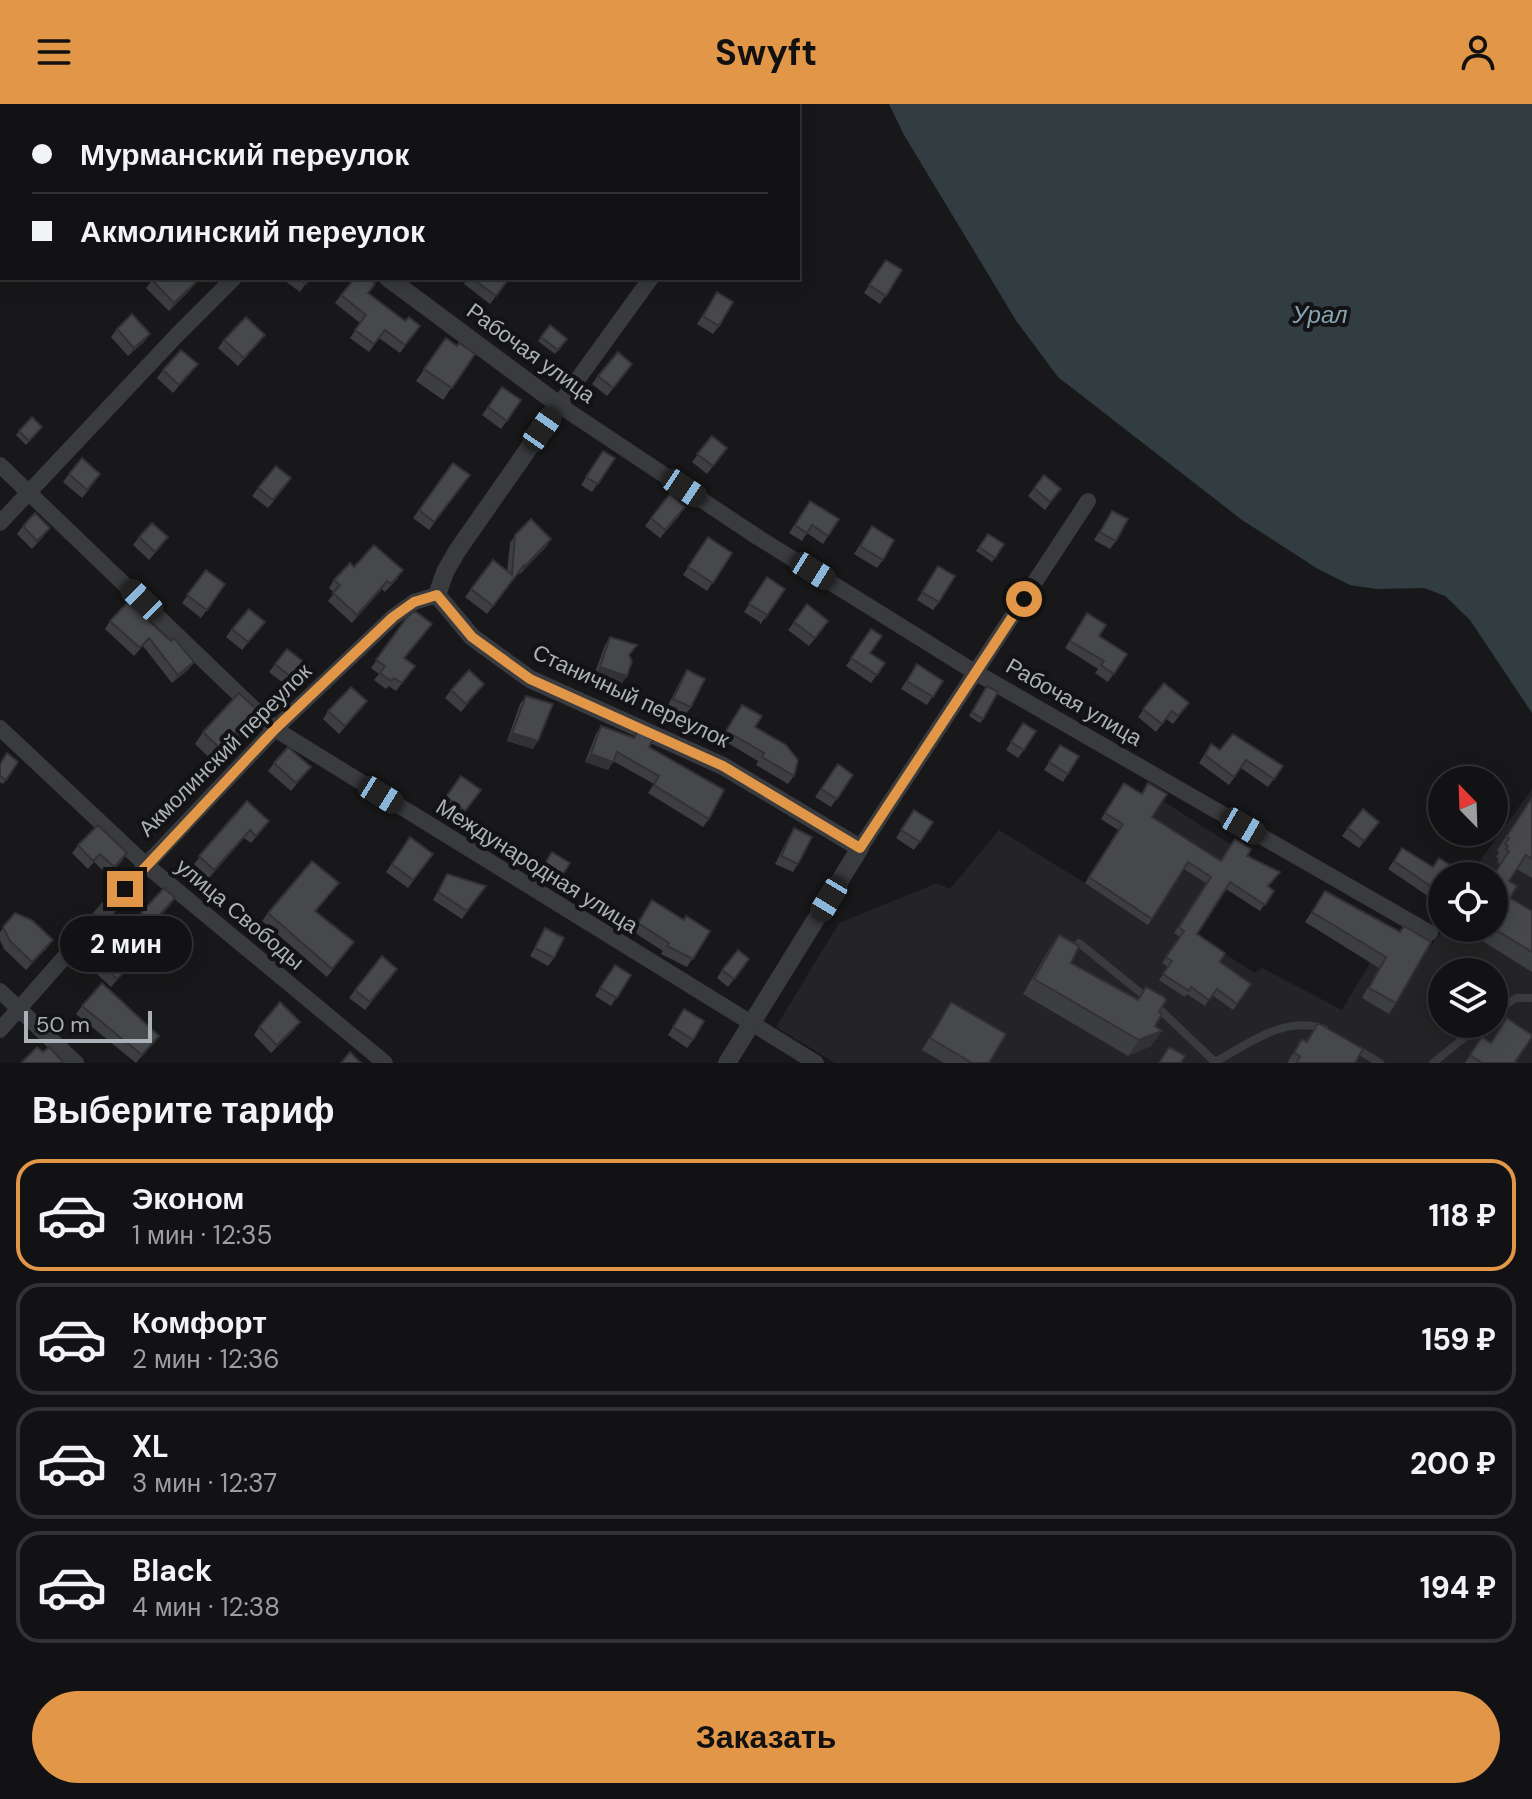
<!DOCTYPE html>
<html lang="ru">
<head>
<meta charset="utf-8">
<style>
	:root { --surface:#121214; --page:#1f2022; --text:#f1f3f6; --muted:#9c9ea0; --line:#313234; --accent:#e19648 }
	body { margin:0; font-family:"DM Sans",sans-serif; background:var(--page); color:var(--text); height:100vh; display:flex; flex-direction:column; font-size:30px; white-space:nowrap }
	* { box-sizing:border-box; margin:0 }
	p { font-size:26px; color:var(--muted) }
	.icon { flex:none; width:44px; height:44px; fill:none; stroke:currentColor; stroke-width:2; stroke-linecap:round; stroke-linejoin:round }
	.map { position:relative; height:959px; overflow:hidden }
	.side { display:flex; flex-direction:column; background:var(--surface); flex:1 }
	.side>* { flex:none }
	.hud { position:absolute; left:0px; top:0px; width:800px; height:176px; box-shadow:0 4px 20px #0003,0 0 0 2px var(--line); display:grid; align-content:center; height:176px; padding:0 32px; background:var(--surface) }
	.needle { width:52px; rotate:337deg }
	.buttons { position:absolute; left:1428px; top:662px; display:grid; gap:16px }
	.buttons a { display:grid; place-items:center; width:80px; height:80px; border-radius:50%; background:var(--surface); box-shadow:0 4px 20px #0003,0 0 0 2px var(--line); font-size:40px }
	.scale { position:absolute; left:24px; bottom:20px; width:128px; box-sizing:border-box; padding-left:8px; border:4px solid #abb1b8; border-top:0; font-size:22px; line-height:28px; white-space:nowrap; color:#abb1b8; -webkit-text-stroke:6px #131315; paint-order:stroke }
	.end { position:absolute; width:36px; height:36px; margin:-18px; border:10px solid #e19648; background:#111; box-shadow:0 0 0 4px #111 }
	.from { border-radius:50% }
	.bubble { position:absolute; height:56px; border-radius:28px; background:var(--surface); box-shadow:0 4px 20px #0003,0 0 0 2px var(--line); font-size:26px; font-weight:700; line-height:56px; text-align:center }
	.car { position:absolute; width:24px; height:48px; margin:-24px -12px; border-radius:10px; box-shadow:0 0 6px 2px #0007; background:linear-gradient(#222 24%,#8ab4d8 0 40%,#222 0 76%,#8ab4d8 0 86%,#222 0) }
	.hud b { display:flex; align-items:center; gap:28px; height:76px; font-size:30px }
	.hud b+b { border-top:2px solid var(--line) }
	.hud i { width:20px; height:20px; background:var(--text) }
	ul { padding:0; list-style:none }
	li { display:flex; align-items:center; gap:24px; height:112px; margin:0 16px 12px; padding:0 16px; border:4px solid var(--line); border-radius:24px }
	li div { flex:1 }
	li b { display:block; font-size:30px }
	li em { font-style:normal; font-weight:700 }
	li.on { border-color:var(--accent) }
	li>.icon { width:72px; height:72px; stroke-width:1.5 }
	h2 { padding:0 32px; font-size:36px; line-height:96px }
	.button { display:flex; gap:16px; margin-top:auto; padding:16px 32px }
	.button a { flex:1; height:92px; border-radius:48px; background:var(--accent); color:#111; font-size:32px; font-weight:700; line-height:92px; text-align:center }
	header { display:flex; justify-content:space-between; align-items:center; height:104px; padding:0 32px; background:var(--accent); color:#111; font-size:36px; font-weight:700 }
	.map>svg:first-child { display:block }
	.built { fill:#242426; fill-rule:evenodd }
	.water { fill:#323d41 }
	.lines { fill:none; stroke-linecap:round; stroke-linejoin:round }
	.service { stroke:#393b3e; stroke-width:8 }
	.minor { stroke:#393b3e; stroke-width:16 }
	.tertiary { stroke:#393b3e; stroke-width:18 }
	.wall { fill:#3d3e41 }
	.shaded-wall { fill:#323235 }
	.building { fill:#47484c; stroke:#323235; stroke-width:2 }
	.route { stroke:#e19648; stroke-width:10 }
	.labels { text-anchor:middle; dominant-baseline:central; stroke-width:8; stroke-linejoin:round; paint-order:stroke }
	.street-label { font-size:22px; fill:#abb1b8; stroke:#131315 }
	.water-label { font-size:24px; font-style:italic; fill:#86a3b0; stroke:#131315 }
</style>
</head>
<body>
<header><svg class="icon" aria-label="menu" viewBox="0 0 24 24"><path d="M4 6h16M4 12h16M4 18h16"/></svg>Swyft<svg class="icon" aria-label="person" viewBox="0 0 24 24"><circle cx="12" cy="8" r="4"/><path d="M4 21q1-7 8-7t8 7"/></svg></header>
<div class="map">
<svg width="1532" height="959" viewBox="0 0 1532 959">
	<rect width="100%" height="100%" fill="#18181a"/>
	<path class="built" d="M1144 685 1249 752 1197 832 1255 869 1262 864 1342 906 1390 825 1429 844 1445 824H1494V772H1469L1532 685V959H835L776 923 839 819 937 779 950 785 999 726 1085 779ZM1442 868H1494V920H1442Z"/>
	<path class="water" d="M889 0H1532V609L1470 516 1445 492 1424 484 1376 485 1350 481 1318 465 1242 416 1058 273 1017 218 904 31Z"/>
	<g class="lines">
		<path class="service" d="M1079 839 1152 898 1216 959
			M1494 909 1516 894H1532
			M1353 943 1380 959
			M1215 958C1248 940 1285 911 1324 925
			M1433 959 1481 920"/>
		<path class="minor" d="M365 2 366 0
			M775 2 777 0
			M651 174 559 301 759 434 973 567 1430 829
			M0 361 275 625 816 959
			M0 419 177 231 234 174
			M0 624 146 761 385 959
			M860 744 1088 397
			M0 887 76 959
			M0 926 146 761 275 625 393 513 414 498 437 491"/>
		<path class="tertiary" d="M110 0 113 2
			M388 174 559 301 457 447 445 468 437 491 472 533 530 575 723 662 860 744 727 959"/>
	</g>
	<path class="wall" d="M310 0H336L335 2H311Z
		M401 0H416L415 2H404Z
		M886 156 902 166 880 200 864 189Z
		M281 174H310L300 188Z
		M468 174H506L508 176 490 200 464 180Z
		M152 176 191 185 169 207 146 184Z
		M717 188 719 222 713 230 697 220Z
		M368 189 405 217 420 222 400 249 379 234 369 248 350 234 360 219 335 199 341 191Z
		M550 221 567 235 555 250 538 237Z
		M117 225 150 230 144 238 128 252 111 233Z
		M265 231 238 262 218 244 224 236Z
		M446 234 457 242 475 250 443 296 416 277Z
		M198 260 173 289 157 274 163 266Z
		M627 268 607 292 592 280 598 272Z
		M502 283 521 296 501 325 482 311Z
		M19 327H39L26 341 16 331Z
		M712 332 727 344 707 370 692 358Z
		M603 347 615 354 592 388 581 381Z
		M453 359 470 371 429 426 413 414Z
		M69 370 95 378 82 394 63 378Z
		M286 382 268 404 252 392 258 384Z
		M1034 384 1055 393 1045 406 1028 392Z
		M810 397 839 415 823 440 807 429 802 437 789 429Z
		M1112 407 1116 437 1110 445 1094 436Z
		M680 411 660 434 645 422 651 414Z
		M23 422 44 432 32 445 17 430Z
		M872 422 883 456 877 464 854 450Z
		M988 430 1004 440 992 458 976 447Z
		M515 431 551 435 546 443 520 470 518 469 487 510 465 493 493 456 507 468 510 439Z
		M139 433 162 441 149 456 133 441Z
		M708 433 732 449 707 487 683 471Z
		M938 462 939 498 933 506 917 496Z
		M354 463 398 474 385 488 382 485 352 519 328 497 334 489 329 484 334 476Z
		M206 466 225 480 201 514 182 499Z
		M767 473 785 485 760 521V518L744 508Z
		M1087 509 1099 532 1127 550 1108 578 1095 569 1098 565 1065 544Z
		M408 512 432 520 405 554 415 562 396 587 389 582 386 585 374 576 379 570 371 564Z
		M110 517 171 537 194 558 188 566 172 579 143 542 134 552 105 525Z
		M265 518 242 546 226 533 232 525Z
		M794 518 823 525 809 542 788 526Z
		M871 525 870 549 885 559 871 579 846 562Z
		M610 533 630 552 627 572 621 580 594 571 605 541Z
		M287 545 309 562 291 585 269 568Z
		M917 560 943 577 927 601 901 585Z
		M687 566 691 603 685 611 667 603 682 574Z
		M1164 579 1189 599 1173 620 1166 615 1156 628 1138 613Z
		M484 580 461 608 445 594 451 586Z
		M984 586 983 615 980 619 969 612Z
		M526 592 533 645 507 637 520 600Z
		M742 601 755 623 794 672 788 680 756 661 758 657 721 635Z
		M361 605 339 630 323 615 328 607Z
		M260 609 252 621 216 660 195 640 203 628Z
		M1023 619 1024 646 1018 654 1006 646Z
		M601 622 633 634 638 627 649 643 709 715 703 723 648 689 654 680 613 657 608 666 585 658 596 630Z
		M1211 640 1220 646 1283 662 1268 683 1241 664 1229 681 1199 659Z
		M1060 641 1079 652 1063 678 1044 666Z
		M18 658 3 680 0 678V660Z
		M274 659 311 663 291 687 268 667Z
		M838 660 853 671 831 703 815 693Z
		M461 672 481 686 459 715 440 701Z
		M1124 679 1152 713 1221 757 1247 752 1269 783 1274 787 1260 807 1226 785 1197 830 1220 858 1251 880 1233 906 1212 891 1205 902 1187 890 1185 893 1159 876 1168 863 1162 859 1180 833 1174 829 1206 779 1184 765 1148 821 1085 779 1118 726 1101 715Z
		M1532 694V774L1517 765 1509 777 1510 794 1532 807V868L1465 826 1467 824H1494V772H1492L1500 760 1497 758 1499 755 1496 753 1499 748 1497 746Z
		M247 697 269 717 251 739 244 734 209 774 194 760Z
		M914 706 933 718 914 746 896 734Z
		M794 724 798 760 793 768 775 760 789 732Z
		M1348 724 1373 726 1359 744 1342 732Z
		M410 733 433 750 408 784 386 768Z
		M78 741 122 757 108 771 94 758 88 765 72 749Z
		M1402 744 1433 763 1442 772 1441 801 1388 765Z
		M552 748 560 775 555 783 537 772Z
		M447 770 486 782 462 815 433 796Z
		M333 787 316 807 354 838 327 873 262 817 268 809Z
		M1325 787 1400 828 1404 822 1396 899 1389 910 1362 894 1379 864 1305 818Z
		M175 794 147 827 136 817 141 809Z
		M652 796 684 816 710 827 687 863 661 850 663 847 632 827Z
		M15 809 47 844 26 866 4 845 0 836V828Z
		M545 824 554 854 548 862 530 852Z
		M1059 831 1071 859 1137 896 1146 883 1159 908 1151 942 1128 952 1023 890 1048 847Z
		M94 854H137L111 883 88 862Z
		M749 855 728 883 717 874 722 866Z
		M609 869 631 871 611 902 595 892Z
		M392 873 365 906 349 894 355 886Z
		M951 898 989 959H944L922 946Z
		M82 902 159 932 136 959 76 910Z
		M684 905 693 936 687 944 668 931Z
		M1318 919 1355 959H1287L1302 935 1306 937Z
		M259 923 294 926 271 949 254 931Z
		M1482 933 1515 958 1517 959H1465Z"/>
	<path class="shaded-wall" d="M197 177 191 185 169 207 174 199Z
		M150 230 144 238 128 252 134 244Z
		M265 231 259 239 238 262 244 254Z
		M551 435 546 443 520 470 525 462Z
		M387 477 382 485 352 519 357 511Z
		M194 558 188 566 172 579 178 571Z
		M600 563 627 572 621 580 594 571Z
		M260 609 252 621 216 660 224 648Z
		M512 629 538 637 533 645 507 637Z
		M591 650 613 658 608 666 585 658Z
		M250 726 244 734 209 774 214 766Z
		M127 749 122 757 108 771 114 763Z
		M175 794 170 802 147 827 152 819Z
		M53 836 47 844 26 866 32 858Z
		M137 854 131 862 111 883 117 875Z
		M300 918 294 926 271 949 277 941Z
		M1162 927 1151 942 1128 952 1139 936Z"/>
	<path class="building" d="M23 0H46L45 2H22Z
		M193 0H246L250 2H196Z
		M0 52 2 53V74L0 77Z
		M886 156 902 166 886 192 869 181Z
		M154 174H194L197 177 174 199 152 176Z
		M297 174H310L306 180Z
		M355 174H369L375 180 368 189 405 217 409 213 420 222 405 241 385 226 374 240 355 226 366 211 341 191Z
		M472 174H506L508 176 496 192Z
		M717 188 733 198 719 222 703 212Z
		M132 210 150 230 134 244 117 225Z
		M246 213 265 231 244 254 224 236Z
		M550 221 567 235 558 246 541 233Z
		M446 234 457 242 459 239 475 250 452 284 424 265Z
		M181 246 198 260 179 281 163 266Z
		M618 248 632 260 613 284 598 272Z
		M502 283 521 296 507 317 488 303Z
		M32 313 42 323 29 337 19 327Z
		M712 332 727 344 713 362 697 350Z
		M603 347 615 354 598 380 586 373Z
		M82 354 100 370 87 386 69 370Z
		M453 359 470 371 434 418 419 406Z
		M276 362 291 374 273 396 258 384Z
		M1044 371 1061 385 1050 398 1034 384Z
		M670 390 685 403 665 426 651 414Z
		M810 397 839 415 828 432 812 421 807 429 795 421Z
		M1112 407 1128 415 1116 437 1100 428Z
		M35 409 50 424 37 437 23 422Z
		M531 415 551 435 525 462 524 461 493 502 471 485 493 456 512 471 515 431Z
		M152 419 168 433 155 448 139 433Z
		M872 422 894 436 883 456 860 442Z
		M988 430 1004 440 995 454 979 443Z
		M708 433 732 449 713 479 688 463Z
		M374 441 403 466 391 480 387 477 357 511 333 489 340 481 334 476 350 459 354 463Z
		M938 462 955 472 939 498 922 488Z
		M206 466 225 480 207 506 187 491Z
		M767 473 785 485 766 513V510L749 500Z
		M128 498 171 537 174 534 194 558 178 571 149 534 140 544 110 517Z
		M807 500 828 517 815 534 794 518Z
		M249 505 265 518 248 538 232 525Z
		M415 507 432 520 404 554 415 562 402 579 394 574 391 577 380 569 385 562 376 556 408 512Z
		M1087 509 1106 521 1099 532 1127 550 1114 570 1101 561 1104 557 1070 537Z
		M871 525 882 532 870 549 885 559 877 571 851 554Z
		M610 533 637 541 629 551 632 557 627 572 600 563Z
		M287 545 309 562 296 577 275 560Z
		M917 560 943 577 933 593 907 577Z
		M469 566 484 580 466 600 451 586Z
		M687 566 705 575 691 603 673 595Z
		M1164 579 1189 599 1178 612 1172 607 1162 620 1143 605Z
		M987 582 998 588 983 615 972 608Z
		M351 583 367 597 345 622 328 607Z
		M239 589 260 609 224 648 203 628Z
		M526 592 553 600 538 637 512 629Z
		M742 601 762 612 755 623 786 641 798 656 794 672 762 653 764 649 726 627Z
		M1023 619 1036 627 1024 646 1011 638Z
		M601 622 634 634 638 627 653 636 649 643 724 686 709 715 654 681 659 672 617 648 613 658 591 650Z
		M1233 630 1283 662 1274 675 1246 656 1234 673 1205 651 1211 640 1220 646Z
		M1060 641 1079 652 1068 670 1049 658Z
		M288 643 311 663 296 679 274 659Z
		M7 649 18 658 6 676 0 672V660Z
		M838 660 853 671 837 695 821 685Z
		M461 672 481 686 465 707 446 693Z
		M1124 679 1142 690 1148 679 1167 690 1152 713 1221 757 1235 735 1251 745 1247 752 1280 768 1268 782 1274 787 1265 801 1230 778 1197 830 1225 849 1220 858 1251 880 1237 900 1217 885 1209 896 1191 883 1189 887 1163 870 1172 857 1166 853 1184 827 1179 823 1211 773 1188 758 1152 815 1089 773 1123 720 1105 709Z
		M1532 694V755L1526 751 1509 777 1517 782 1510 794 1532 807V848L1493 824H1494L1493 772 1509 747 1506 745 1508 742 1505 740 1509 734 1506 733Z
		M247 697 269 717 256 732 250 726 214 766 199 752Z
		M1363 705 1379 718 1364 737 1348 724Z
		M914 706 933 718 920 738 901 726Z
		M98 721 127 749 114 763 100 750 93 757 78 741Z
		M794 724 812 733 798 760 781 752Z
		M410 733 433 750 413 776 392 760Z
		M1402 744 1433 763 1439 754 1462 769 1460 772H1442V790L1394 757Z
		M552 748 570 759 560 775 542 764Z
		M312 757 339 779 315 807 354 838 332 865 268 809Z
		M447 770 486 782 467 807 438 788Z
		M164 784 175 794 152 819 141 809Z
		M1325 787 1400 828 1404 822 1431 838 1396 899 1369 884 1386 853 1312 808Z
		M652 796 684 816 686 812 710 827 693 855 667 842 669 839 638 819Z
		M15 809 32 816 53 836 32 858 10 837 3 823Z
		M545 824 564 834 554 854 535 844Z
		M1059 831 1079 842 1071 859 1138 896 1146 883 1164 893 1166 896 1159 908 1162 910 1155 922 1162 927 1139 936 1034 875Z
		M118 837 137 854 117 875 94 854 107 839 112 843Z
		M738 846 749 855 734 875 722 866Z
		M382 852 397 865 370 898 355 886Z
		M615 861 631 871 617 894 600 884Z
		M102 879 159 932 142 951 82 902Z
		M280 898 300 918 277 941 259 923Z
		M951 898 1006 930 989 959H972L930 934Z
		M684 905 704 917 693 936 673 923Z
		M1507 914 1532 931V933L1515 958 1517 959H1482L1470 951 1482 933 1491 939Z
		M1318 919 1363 945 1355 959H1297L1300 952 1294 949 1302 935 1307 938Z
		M37 943 43 948 49 943 64 959H23L22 958Z
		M1169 943 1185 952 1181 959H1159Z
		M350 948 361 959H341Z"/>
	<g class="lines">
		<path class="route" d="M125 785 275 625 393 513 414 498 437 491 472 533 530 575 723 662 860 744 1024 495"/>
	</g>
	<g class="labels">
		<g class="street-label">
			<text transform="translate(531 249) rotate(36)">Рабочая улица</text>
			<text transform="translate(631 592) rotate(25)">Станичный переулок</text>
			<text transform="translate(1074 598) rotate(30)">Рабочая улица</text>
			<text transform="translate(225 646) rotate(-45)">Акмолинский переулок</text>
			<text transform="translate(537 762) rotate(32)">Международная улица</text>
			<text transform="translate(240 810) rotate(40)">улица Свободы</text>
		</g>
		<g class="water-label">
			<text x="1320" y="210">Урал</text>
		</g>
	</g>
</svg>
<div class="buttons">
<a><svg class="needle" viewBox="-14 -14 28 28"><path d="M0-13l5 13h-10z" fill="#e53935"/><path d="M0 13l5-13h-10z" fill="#9c9ea0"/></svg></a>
<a><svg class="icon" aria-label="locate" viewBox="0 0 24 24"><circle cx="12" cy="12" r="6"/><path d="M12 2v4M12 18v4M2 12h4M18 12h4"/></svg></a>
<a><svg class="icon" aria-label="layers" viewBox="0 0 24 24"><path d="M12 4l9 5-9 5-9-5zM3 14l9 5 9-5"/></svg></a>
</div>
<div class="scale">50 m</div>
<i class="end from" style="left:1024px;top:495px"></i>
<i class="end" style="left:125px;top:785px"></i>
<div class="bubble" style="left:60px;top:812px;width:132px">2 мин</div>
<i class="car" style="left:542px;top:325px;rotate:35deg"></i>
<i class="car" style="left:684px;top:384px;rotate:124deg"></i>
<i class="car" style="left:813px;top:467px;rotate:122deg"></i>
<i class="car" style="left:142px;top:496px;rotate:314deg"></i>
<i class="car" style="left:381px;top:691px;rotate:122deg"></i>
<i class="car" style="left:1243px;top:722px;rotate:120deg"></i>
<i class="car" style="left:829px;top:795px;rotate:211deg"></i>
<div class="hud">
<b><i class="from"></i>Мурманский переулок</b>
<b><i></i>Акмолинский переулок</b>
</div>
</div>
<section class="side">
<h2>Выберите тариф</h2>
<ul>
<li class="on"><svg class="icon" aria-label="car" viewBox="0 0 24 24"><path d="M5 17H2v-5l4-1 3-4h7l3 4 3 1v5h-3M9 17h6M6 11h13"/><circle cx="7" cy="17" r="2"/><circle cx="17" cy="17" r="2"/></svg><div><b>Эконом</b><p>1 мин · 12:35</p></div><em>118 ₽</em></li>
<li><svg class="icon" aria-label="car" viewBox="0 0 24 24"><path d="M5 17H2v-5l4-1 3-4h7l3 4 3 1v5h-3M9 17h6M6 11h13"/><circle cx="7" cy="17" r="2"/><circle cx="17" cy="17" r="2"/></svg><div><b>Комфорт</b><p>2 мин · 12:36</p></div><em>159 ₽</em></li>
<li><svg class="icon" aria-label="car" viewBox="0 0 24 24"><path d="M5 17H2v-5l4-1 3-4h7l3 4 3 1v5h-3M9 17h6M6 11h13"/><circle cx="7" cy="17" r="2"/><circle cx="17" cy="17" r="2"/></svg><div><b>XL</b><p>3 мин · 12:37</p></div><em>200 ₽</em></li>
<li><svg class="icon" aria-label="car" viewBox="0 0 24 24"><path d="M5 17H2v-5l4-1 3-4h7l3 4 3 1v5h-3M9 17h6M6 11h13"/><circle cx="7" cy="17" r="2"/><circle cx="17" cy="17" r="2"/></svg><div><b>Black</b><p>4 мин · 12:38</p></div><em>194 ₽</em></li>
</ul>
<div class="button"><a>Заказать</a></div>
</section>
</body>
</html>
